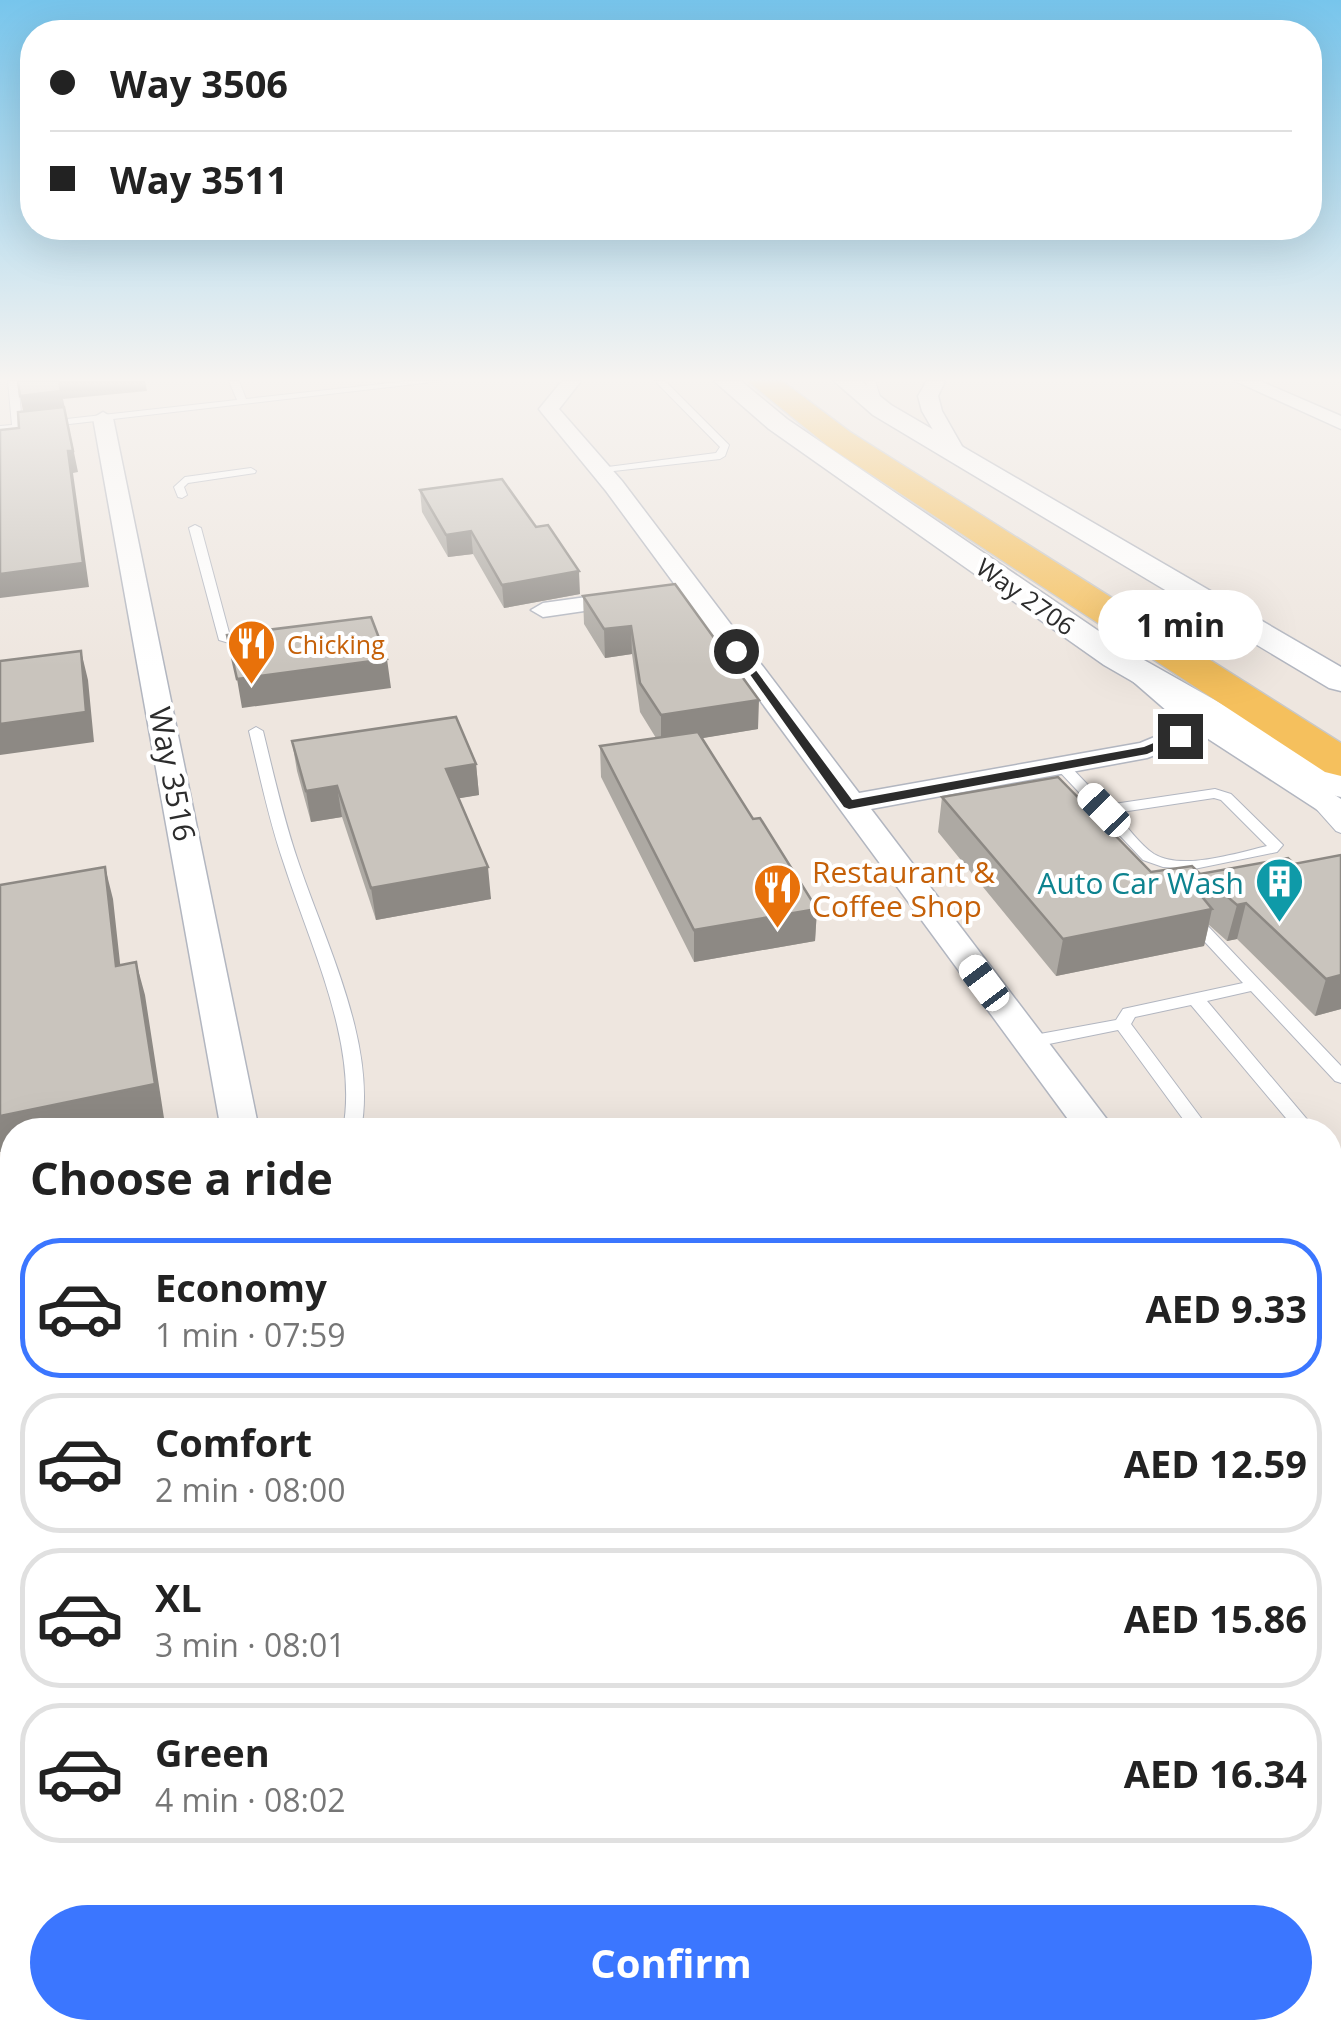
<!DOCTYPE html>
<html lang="en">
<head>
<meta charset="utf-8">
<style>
	:root { --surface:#fff; --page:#f2f2f2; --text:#222; --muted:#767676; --line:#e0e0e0; --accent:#3b76ff }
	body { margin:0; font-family:"Open Sans",sans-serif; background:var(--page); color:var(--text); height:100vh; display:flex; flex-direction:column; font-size:38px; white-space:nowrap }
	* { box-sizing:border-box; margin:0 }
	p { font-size:32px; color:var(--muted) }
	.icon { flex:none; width:55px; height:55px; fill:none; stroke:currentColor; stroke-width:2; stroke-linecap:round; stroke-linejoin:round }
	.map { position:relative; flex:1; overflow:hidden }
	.sheet { position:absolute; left:0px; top:1118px; width:1342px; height:922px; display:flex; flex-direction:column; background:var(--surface); border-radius:40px 40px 0 0; box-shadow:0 10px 40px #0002 }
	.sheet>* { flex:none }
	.guide { position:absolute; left:20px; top:20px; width:1302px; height:220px; border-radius:40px; box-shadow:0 10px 40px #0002; display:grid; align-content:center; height:220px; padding:0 30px; background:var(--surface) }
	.end { position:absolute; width:45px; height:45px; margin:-22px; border:12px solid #2c2c2c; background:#fff; box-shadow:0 0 0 5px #fff }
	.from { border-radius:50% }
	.bubble { position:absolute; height:70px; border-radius:35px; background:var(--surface); box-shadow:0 10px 40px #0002; font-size:32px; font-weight:700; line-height:70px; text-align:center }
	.car { position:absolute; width:30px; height:60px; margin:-30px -15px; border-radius:12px; box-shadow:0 0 8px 2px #0007; background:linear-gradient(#fff 24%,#345 0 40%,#fff 0 76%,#345 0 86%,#fff 0) }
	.guide b { display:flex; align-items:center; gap:35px; height:95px; font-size:38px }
	.guide b+b { border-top:2px solid var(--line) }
	.guide i { width:25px; height:25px; background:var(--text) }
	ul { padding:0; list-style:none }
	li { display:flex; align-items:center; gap:30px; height:140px; margin:0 20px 15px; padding:0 10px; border:5px solid var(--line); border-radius:40px }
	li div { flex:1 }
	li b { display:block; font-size:38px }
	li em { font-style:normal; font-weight:700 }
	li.selected { border-color:var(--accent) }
	li>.icon { width:90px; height:90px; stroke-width:1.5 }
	h2 { padding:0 30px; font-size:45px; line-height:120px }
	.primary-button { display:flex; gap:20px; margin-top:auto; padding:20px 30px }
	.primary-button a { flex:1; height:115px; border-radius:60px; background:var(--accent); color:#fff; font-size:40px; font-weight:700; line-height:115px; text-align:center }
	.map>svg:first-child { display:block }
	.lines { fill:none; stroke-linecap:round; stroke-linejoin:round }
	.service-casing { stroke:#b2b6c0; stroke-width:2 }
	.minor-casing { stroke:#b2b6c0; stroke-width:3 }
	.tertiary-casing { stroke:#b2b6c0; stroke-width:3 }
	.primary-casing { stroke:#c8c8c8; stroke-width:3 }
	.service { fill:#fff; fill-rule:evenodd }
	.minor { fill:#fff; fill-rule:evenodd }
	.tertiary { fill:#fff; fill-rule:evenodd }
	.primary { fill:#f5c05d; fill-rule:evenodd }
	.wall { fill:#ada9a3 }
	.shaded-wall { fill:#8d8984 }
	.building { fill:#c9c4bd; stroke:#8d8984; stroke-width:2.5 }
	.route { fill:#2c2c2c }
	.labels { text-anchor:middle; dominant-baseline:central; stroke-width:8; stroke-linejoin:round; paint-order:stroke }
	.far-street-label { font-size:25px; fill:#2c2c2c; stroke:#fff }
	.far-food-label { font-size:25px; fill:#c56008; stroke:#fff; text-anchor:start }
	.street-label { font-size:30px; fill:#2c2c2c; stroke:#fff }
	.food-label { font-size:30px; fill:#c56008; stroke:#fff; text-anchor:start }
	.culture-label { font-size:30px; fill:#0d838f; stroke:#fff; text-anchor:end }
</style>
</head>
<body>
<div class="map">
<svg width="1341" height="2038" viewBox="0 0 1341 2038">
	<rect width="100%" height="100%" fill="#eee6df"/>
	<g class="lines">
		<defs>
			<path id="service" d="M8 381H18L22 424 237 400 229 381H239L246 399 409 381H441L0 432V426L12 425Z
				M655 381H665L729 445 725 456 720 459 596 473 595 471 600 468 716 453 720 447Z
				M865 381H875L885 412 877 410Z
				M251 468 256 471 255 473 188 483 184 487 187 495 182 498 178 497 174 487 185 477Z
				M195 525 201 528 231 640 229 643 219 640 189 528Z
				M256 727 263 731C274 776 284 821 299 864 326 944 377 1045 361 1130H343C359 1045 310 945 284 864 269 821 260 776 249 731Z
				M1062 762 1067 763 1107 805 1215 789 1231 794 1283 845 1277 852 1194 869 1163 867 1143 860 1057 769 1055 766ZM1214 798 1221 800 1267 846C1237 853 1182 871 1154 854 1140 845 1126 825 1115 813Z
				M1318 799 1323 800 1341 819V833L1336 831 1311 803Z
				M1198 920 1204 922 1341 1066V1083L1335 1081 1251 991 1207 1001 1316 1130H1296L1191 1005 1135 1017 1131 1024 1210 1130H1191L1118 1030 1029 1048 1020 1042 1029 1036 1116 1020 1123 1009 1243 983 1192 928 1190 925Z"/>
			<path id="minor" d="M562 381H581L559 409 622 481 859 793 1140 743 1169 731 1173 722 1167 711 1129 678 1142 670 1151 672 1187 700 1341 799V821L1330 818 1196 731 1190 742 1147 758 871 809 1115 1130H1076L606 491 542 413 539 409Z
				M927 381H945L938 396 942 411 967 455 964 459H950L922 411 918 396Z
				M1235 381H1260L1341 416V429Z
				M103 412 113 418 259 1130H221L93 418Z
				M630 591 642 598 639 603 543 617 531 610 543 603Z
				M1341 1218V1248L1330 1251V1221Z
				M12 1255V1285L0 1287V1257Z
				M1330 1414 1341 1418V1466L1330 1462Z
				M1341 1965V2038L1309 2037 1305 2028H1330V1970Z
				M361 2028H421L422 2038H362Z"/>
			<path id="tertiary" d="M714 381H741L787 419 1128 651 1341 771V797L1328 794 1104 665 769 429Z
				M834 381H861L891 405 1341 667V691L1329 688 873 415Z"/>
			<path id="primary" d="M748 381H782L850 432 1341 743V776L1325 772 828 446Z"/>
		</defs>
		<use href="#service" class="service-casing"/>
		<use href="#minor" class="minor-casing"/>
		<use href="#tertiary" class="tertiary-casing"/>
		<use href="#primary" class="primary-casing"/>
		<use href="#service" class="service"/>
		<use href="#minor" class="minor"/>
		<use href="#tertiary" class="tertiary"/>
		<use href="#primary" class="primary"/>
	</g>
	<path class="wall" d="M420 490 580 594 504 608 473 554 448 557 422 512Z
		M675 584 758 729 702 738 753 819 817 909 815 941 694 962 601 777 600 746 656 738 640 712 632 654 605 658 584 624 583 596Z
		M292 741 476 764 479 795 459 798 491 899 376 920 342 817 311 822 297 771Z
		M942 797 1151 872 1200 874 1294 864 1341 855V1009L1315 1016 1237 939 1227 941 1209 925 1204 946 1056 976 938 832Z
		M539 2028H638L608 2038H542Z"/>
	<path class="shaded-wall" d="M59 381H145L147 391 63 399 78 472 73 473 89 587 0 598V574L68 451 25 420 20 396Z
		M471 531 473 554 448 557 446 535Z
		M579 571 580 594 504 608 502 585Z
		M631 626 632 654 605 658 604 629Z
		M81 651 88 680 94 742 0 755V724Z
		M387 659 391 688 242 708 237 679Z
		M759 700 758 729 661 745V715Z
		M476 764 479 795 449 800 446 769Z
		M337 786 342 817 311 822 306 791Z
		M105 867 113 899 124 999 116 966Z
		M488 867 491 899 376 920 371 888Z
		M1208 880 1200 912 1212 909 1204 946 1056 976 1063 939 1195 888Z
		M1246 903 1237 939 1227 941 1237 905Z
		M817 909 815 941 694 962V930Z
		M1341 948V1009L1315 1016 1326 979Z
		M136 962 145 995 164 1118 106 1130H12V1150L0 1152V1116Z
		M543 2028H638L608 2038H545Z"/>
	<path class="building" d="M18 381H59L61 391 20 396Z
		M64 407 73 451H68L83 563 0 574V430L19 428 18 412Z
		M502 479 536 527 548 525 579 571 502 585 471 531 446 535 420 490Z
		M675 584 759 700 661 715 640 683 631 626 604 629 583 596Z
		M371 617 387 659 237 679 227 635Z
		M81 651 86 712 0 724V661Z
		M456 717 476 764 446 769 488 867 371 888 337 786 306 791 292 741Z
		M698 732 753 819 760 818 817 909 694 930 600 746Z
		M1058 777 1151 872 1192 866 1200 874 1288 858 1294 864 1341 855V975L1326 979 1246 903 1237 905 1208 880 1195 888 1212 909 1063 939 942 797Z
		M105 867 116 966 136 962 155 1084 0 1116V885Z
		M12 1293V1709L11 1710 0 1536V1296Z"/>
	<linearGradient id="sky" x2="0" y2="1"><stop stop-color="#77c5ec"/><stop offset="0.57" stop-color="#f7f4f1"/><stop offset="1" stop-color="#f7f4f1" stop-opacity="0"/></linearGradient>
	<rect width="1341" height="666" fill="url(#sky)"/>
	<path class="route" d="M732 649H740L852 800 1144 747 1180 732 1186 736 1147 754 849 809 844 807Z"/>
	<defs>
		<symbol id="restaurant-pin" viewBox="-11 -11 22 30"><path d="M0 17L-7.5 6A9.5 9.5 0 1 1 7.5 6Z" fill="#e8710a" stroke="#fff"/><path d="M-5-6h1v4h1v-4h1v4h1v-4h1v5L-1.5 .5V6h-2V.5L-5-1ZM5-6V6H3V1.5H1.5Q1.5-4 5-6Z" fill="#fff"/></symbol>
		<symbol id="building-pin" viewBox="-11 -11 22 30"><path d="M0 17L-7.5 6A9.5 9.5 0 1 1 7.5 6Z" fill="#0f9aa8" stroke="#fff"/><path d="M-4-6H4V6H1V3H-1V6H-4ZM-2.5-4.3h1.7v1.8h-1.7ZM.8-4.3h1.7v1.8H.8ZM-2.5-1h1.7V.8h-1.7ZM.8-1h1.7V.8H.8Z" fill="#fff"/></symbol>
	</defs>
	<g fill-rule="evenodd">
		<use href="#restaurant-pin" x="224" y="616" width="55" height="75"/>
		<use href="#building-pin" x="1252" y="854" width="55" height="75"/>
		<use href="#restaurant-pin" x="750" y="860" width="55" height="75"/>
	</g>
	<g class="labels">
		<g class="far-street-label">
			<text transform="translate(1026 596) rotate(35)">Way 2706</text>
		</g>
		<g class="far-food-label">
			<text x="287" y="644">Chicking</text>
		</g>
		<g class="street-label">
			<text transform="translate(173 774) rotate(79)">Way 3516</text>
		</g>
		<g class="food-label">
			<text x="812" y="871">Restaurant &amp;<tspan x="812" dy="34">Coffee Shop</tspan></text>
		</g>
		<g class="culture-label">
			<text x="1244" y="882">Auto Car Wash</text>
		</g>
	</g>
</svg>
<i class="end from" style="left:736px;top:651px"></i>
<i class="end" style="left:1180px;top:736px"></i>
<div class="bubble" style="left:1098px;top:590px;width:165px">1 min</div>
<i class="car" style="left:1104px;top:810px;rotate:316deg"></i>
<i class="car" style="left:984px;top:983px;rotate:323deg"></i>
<div class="guide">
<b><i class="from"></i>Way 3506</b>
<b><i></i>Way 3511</b>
</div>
<section class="sheet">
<h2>Choose a ride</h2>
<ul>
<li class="selected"><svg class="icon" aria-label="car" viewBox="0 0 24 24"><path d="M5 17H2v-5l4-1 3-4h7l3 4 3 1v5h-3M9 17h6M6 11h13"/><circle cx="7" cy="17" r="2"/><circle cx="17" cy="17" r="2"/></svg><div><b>Economy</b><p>1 min · 07:59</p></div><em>AED 9.33</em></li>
<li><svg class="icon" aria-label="car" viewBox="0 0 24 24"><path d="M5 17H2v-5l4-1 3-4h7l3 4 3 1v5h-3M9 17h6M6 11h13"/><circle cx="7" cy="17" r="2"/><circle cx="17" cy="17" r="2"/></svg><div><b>Comfort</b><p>2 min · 08:00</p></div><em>AED 12.59</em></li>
<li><svg class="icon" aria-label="car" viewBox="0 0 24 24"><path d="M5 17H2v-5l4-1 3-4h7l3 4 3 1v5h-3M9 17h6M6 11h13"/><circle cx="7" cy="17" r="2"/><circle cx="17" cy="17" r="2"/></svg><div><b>XL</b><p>3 min · 08:01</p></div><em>AED 15.86</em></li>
<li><svg class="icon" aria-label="car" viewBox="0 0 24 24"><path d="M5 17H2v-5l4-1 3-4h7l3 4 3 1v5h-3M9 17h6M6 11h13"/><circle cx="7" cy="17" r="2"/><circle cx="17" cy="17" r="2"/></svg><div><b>Green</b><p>4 min · 08:02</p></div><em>AED 16.34</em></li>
</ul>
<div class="primary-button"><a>Confirm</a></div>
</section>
</div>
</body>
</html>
